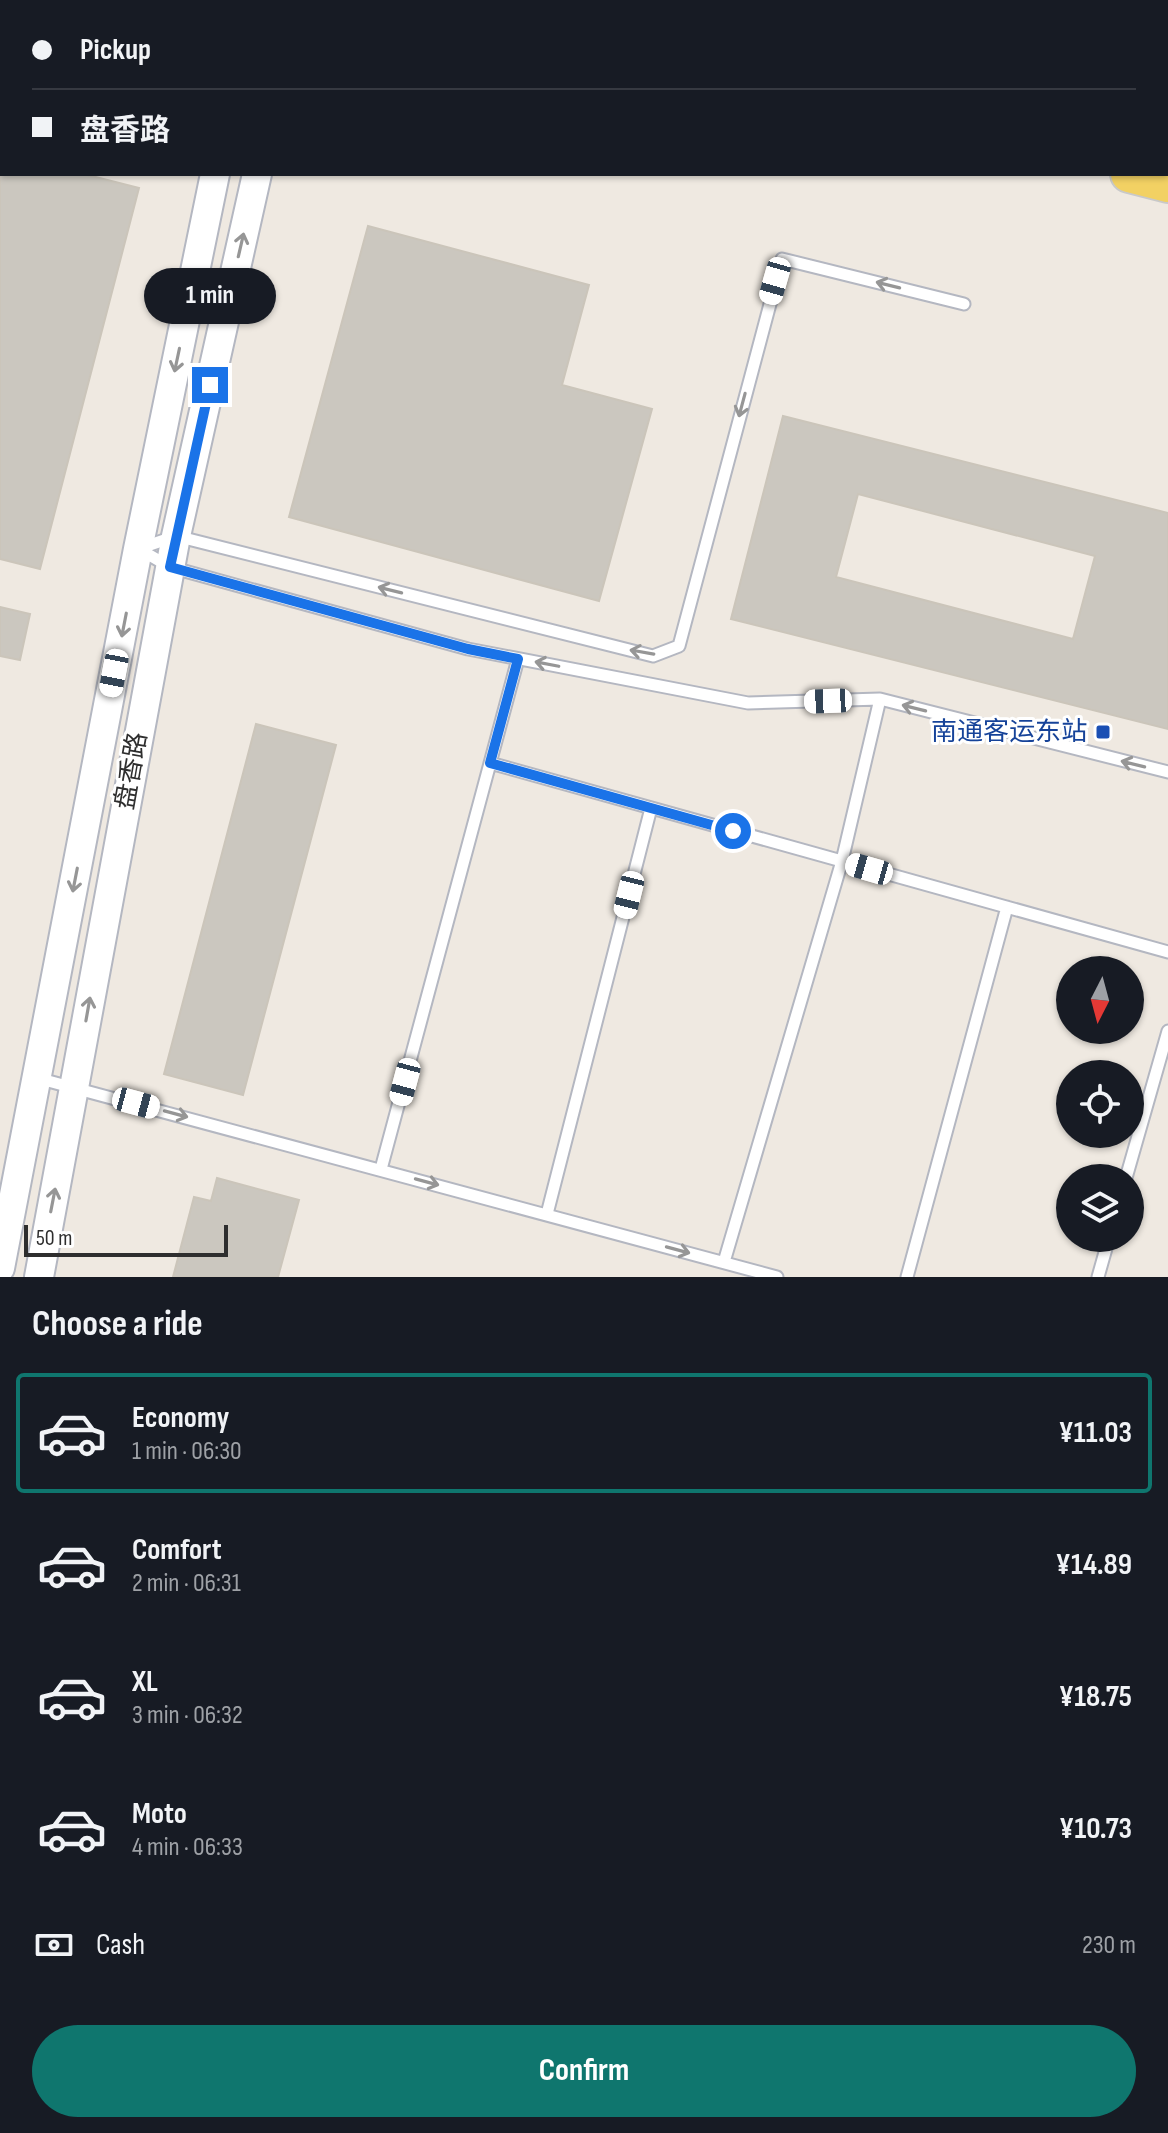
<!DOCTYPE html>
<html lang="en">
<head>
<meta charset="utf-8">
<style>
	:root { --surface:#171b24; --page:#242831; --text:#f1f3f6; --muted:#9ea1a6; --line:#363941; --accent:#0f766e }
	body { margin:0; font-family:"Sofia Sans Condensed","Noto Sans SC",sans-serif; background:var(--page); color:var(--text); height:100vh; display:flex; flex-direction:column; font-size:30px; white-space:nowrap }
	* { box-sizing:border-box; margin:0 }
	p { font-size:26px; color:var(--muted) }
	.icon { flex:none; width:44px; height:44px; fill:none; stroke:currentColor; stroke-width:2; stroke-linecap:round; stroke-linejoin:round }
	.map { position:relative; height:1277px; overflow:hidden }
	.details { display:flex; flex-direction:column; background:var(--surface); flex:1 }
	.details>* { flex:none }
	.guide { position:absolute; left:0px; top:0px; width:1168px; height:176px; box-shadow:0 2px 6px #0004; display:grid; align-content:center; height:176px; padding:0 32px; background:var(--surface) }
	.needle { width:52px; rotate:186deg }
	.fabs { position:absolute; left:1056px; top:956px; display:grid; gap:16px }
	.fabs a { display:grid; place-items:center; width:88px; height:88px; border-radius:50%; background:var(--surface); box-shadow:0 2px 6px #0004; font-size:40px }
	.scale { position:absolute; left:24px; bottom:20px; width:204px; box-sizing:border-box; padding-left:8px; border:4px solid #2e2e2e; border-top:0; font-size:22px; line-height:28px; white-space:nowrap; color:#2e2e2e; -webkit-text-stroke:6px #fff; paint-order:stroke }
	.end { position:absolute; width:36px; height:36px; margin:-18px; border:10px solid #1a73e8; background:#fff; box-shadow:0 0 0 4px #fff }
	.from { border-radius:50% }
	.bubble { position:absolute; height:56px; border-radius:28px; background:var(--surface); box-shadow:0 2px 6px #0004; font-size:26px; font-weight:700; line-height:56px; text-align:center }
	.car { position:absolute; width:24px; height:48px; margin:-24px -12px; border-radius:10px; box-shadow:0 0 6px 2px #0007; background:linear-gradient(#fff 24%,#345 0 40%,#fff 0 76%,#345 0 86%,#fff 0) }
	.guide b { display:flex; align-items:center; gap:28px; height:76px; font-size:30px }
	.guide b+b { border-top:2px solid var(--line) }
	.guide i { width:20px; height:20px; background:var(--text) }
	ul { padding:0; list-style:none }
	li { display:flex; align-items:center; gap:24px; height:120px; margin:0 16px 12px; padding:0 16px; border:4px solid transparent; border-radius:8px }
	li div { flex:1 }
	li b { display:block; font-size:30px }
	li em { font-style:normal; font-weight:700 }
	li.active { border-color:var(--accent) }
	li>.icon { width:72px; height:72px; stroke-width:1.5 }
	h2 { padding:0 32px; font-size:36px; line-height:96px }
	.pay { display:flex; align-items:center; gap:20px; height:88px; padding:0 32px; font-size:30px }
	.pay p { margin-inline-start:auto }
	.button { display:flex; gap:16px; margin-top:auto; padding:16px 32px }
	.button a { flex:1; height:92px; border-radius:48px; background:var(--accent); color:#fff; font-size:32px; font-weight:700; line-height:92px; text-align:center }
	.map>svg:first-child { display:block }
	.green { fill:#b6e59e }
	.building { fill:#cbc7bf; stroke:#cbc5ba; stroke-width:2; fill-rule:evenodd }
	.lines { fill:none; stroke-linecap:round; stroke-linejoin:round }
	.service-casing { stroke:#b4b7c1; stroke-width:15 }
	.tertiary-casing { stroke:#b4b7c1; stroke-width:32 }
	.primary-casing { stroke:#c9c9c9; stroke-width:40 }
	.service { stroke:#fff; stroke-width:11 }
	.tertiary { stroke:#fff; stroke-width:28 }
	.primary { stroke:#f2d163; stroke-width:36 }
	.oneway { stroke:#969696 }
	.route { stroke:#1a73e8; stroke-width:10 }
	.transit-dot { fill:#1a4fb4; stroke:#fff; stroke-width:3 }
	.labels { text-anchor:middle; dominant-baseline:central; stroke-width:6; stroke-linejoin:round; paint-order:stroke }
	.transit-label { font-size:26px; fill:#164399; stroke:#fff; text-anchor:end }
	.street-label { font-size:26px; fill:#2e2e2e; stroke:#fff }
</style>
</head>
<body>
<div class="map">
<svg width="1168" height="1277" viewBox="0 0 1168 1277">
	<rect width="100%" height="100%" fill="#efe9e1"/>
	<path class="green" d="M978 0H1168V49L1166 2Z"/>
	<path class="building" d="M0 153 2 174H84L139 188 40 569 0 559Z
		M368 226 589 285 562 385 652 409 599 601 289 517Z
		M783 416 1168 513V729L731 619ZM858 494 1095 556 1073 639 836 577Z
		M0 607 30 614 20 660 0 656Z
		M256 724 336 745 243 1095 164 1074Z
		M217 1178 299 1200 278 1277H173L194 1197 211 1201Z"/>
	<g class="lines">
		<defs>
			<path id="service" d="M141 548 176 536 653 656 679 646 782 259 964 304
				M139 549 170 567 468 649 748 703 880 699 1168 772
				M490 763 1168 952
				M37 1078 777 1277
				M381 1169 518 659
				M1126 1178 1168 1031
				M547 1214 651 808
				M724 1262 842 861 880 699
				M907 1277 1007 907
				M1098 1277 1109 1238"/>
			<path id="tertiary" d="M249 2V0
				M296 2V0
				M0 1268 138 549 215 174
				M39 1277 176 536 257 174"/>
			<path id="primary" d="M490 0 497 2
				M732 0 740 2
				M1166 115H1168
				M1129 174 1168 184"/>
		</defs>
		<use href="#service" class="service-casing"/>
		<use href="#tertiary" class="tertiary-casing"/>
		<use href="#primary" class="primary-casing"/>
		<use href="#service" class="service"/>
		<use href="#tertiary" class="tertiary"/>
		<use href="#primary" class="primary"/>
	</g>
	<defs><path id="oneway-shaft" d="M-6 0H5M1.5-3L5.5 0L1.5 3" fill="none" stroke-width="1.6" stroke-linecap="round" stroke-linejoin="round" transform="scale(2)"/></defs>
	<g class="oneway">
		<use href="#oneway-shaft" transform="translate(241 245) rotate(-77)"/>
		<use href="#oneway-shaft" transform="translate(888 285) rotate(-166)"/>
		<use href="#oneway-shaft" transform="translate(177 360) rotate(102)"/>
		<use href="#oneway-shaft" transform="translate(742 405) rotate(105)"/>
		<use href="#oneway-shaft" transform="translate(390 590) rotate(-166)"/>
		<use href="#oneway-shaft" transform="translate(124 625) rotate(101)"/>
		<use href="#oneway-shaft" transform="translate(642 652) rotate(-170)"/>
		<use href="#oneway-shaft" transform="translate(547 664) rotate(-169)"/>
		<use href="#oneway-shaft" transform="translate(914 708) rotate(-166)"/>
		<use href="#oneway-shaft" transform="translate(1133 764) rotate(-166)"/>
		<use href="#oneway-shaft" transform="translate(75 880) rotate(101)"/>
		<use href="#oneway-shaft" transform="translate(88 1009) rotate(-80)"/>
		<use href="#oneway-shaft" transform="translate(176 1114) rotate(15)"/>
		<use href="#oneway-shaft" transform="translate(427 1182) rotate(15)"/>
		<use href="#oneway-shaft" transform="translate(53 1200) rotate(-79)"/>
		<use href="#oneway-shaft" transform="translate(678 1250) rotate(15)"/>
	</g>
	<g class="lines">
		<path class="route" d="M210 385 170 567 468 649 518 659 490 763 733 831"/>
	</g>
	<rect class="transit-dot" x="1095" y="724" width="16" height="16" rx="4"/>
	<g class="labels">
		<g class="transit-label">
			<text x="1087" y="732">南通客运东站</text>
		</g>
		<g class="street-label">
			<text transform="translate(132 771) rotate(-80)">盘香路</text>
		</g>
	</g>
</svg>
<div class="fabs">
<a><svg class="needle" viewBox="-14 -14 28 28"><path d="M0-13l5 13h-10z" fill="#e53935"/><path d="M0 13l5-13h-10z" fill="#9ea1a6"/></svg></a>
<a><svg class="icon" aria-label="locate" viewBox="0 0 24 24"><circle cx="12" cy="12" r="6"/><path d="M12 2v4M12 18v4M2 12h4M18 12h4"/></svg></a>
<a><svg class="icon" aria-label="layers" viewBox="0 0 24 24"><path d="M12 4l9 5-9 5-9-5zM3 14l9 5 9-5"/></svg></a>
</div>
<div class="scale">50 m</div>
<i class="end from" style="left:733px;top:831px"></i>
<i class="end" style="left:210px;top:385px"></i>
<div class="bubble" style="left:144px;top:268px;width:132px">1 min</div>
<i class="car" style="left:775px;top:281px;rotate:196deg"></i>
<i class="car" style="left:114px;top:673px;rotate:191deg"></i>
<i class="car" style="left:828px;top:701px;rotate:268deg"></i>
<i class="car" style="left:869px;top:869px;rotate:286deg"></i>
<i class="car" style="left:629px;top:895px;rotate:194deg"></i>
<i class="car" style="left:405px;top:1082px;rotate:195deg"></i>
<i class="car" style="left:136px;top:1103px;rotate:105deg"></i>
<div class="guide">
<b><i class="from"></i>Pickup</b>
<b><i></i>盘香路</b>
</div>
</div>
<section class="details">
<h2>Choose a ride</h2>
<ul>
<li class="active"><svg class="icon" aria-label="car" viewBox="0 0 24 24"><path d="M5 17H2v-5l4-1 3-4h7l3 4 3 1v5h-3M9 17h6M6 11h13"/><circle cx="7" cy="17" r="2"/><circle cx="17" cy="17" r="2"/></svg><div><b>Economy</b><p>1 min · 06:30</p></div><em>¥11.03</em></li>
<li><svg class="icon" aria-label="car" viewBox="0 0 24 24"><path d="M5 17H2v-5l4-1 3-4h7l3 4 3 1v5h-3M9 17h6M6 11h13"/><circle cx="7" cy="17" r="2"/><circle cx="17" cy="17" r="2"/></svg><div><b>Comfort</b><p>2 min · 06:31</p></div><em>¥14.89</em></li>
<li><svg class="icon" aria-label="car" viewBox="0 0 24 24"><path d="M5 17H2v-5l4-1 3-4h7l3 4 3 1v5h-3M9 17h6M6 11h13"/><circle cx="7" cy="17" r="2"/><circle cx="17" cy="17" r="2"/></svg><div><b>XL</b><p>3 min · 06:32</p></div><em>¥18.75</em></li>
<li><svg class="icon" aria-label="car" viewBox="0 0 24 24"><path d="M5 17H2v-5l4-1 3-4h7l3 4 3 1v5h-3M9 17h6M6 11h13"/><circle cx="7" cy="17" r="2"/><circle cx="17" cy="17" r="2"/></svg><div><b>Moto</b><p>4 min · 06:33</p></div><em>¥10.73</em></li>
</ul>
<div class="pay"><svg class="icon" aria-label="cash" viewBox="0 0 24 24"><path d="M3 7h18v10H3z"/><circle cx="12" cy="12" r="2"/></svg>Cash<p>230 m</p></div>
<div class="button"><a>Confirm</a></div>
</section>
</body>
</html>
